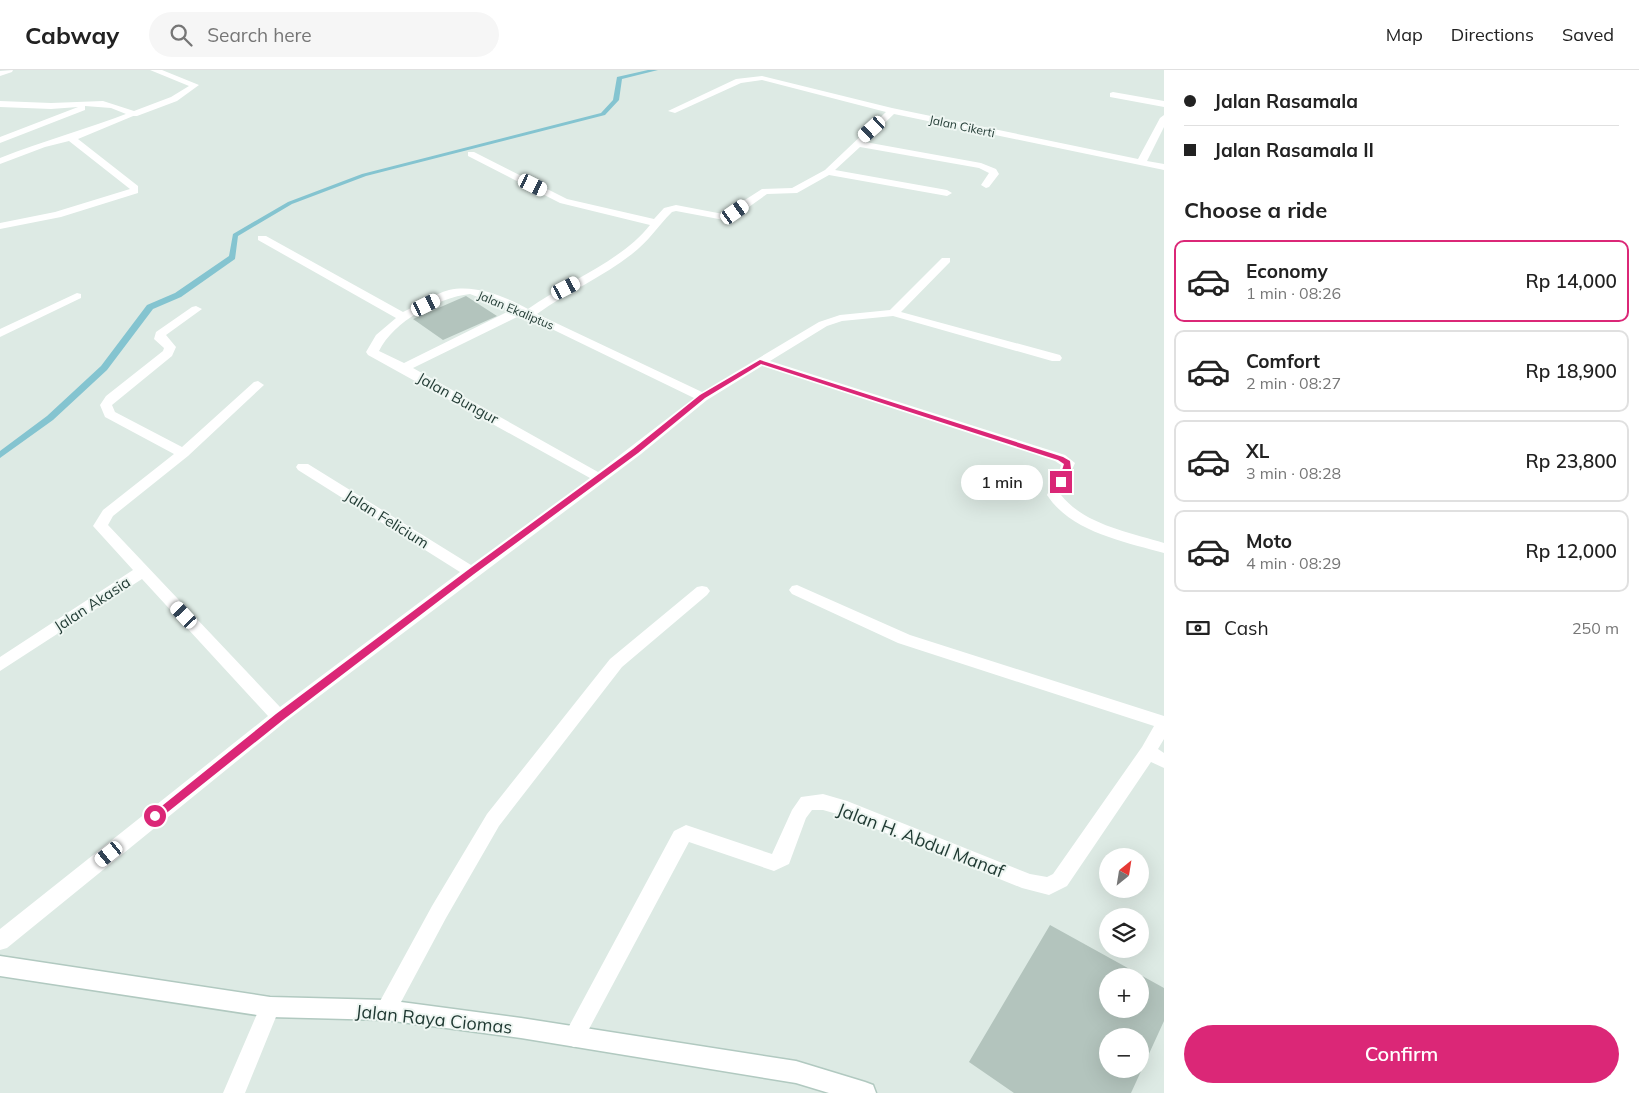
<!DOCTYPE html>
<html lang="en">
<head>
<meta charset="utf-8">
<style>
	:root { --surface:#fff; --page:#f6f6f6; --text:#222; --muted:#767676; --line:#e0e0e0; --accent:#db2777 }
	body { margin:0; font-family:Mulish,sans-serif; background:var(--page); color:var(--text); height:100vh; display:flex; flex-direction:column; font-size:19px; white-space:nowrap }
	* { box-sizing:border-box; margin:0 }
	p { font-size:16px; color:var(--muted) }
	.icon { flex:none; width:28px; height:28px; fill:none; stroke:currentColor; stroke-width:2; stroke-linecap:round; stroke-linejoin:round }
	.map { position:relative; flex:1; overflow:hidden }
	.panel { display:flex; flex-direction:column; background:var(--surface); width:475px }
	.panel>* { flex:none }
	.banner { display:grid; align-content:center; height:110px; padding:0 20px; background:var(--surface) }
	.needle { width:32px; rotate:30deg }
	.fabs { position:absolute; left:1099px; top:778px; display:grid; gap:10px }
	.fabs a { display:grid; place-items:center; width:50px; height:50px; border-radius:50%; background:var(--surface); box-shadow:0 5px 20px #0002; font-size:25px }
	.end { position:absolute; width:22px; height:22px; margin:-11px; border:6px solid #db2777; background:#fff; box-shadow:0 0 0 2px #fff }
	.from { border-radius:50% }
	.bubble { position:absolute; height:35px; border-radius:18px; background:var(--surface); box-shadow:0 5px 20px #0002; font-size:16px; font-weight:600; line-height:35px; text-align:center }
	.car { position:absolute; width:15px; height:30px; margin:-15px -8px; border-radius:6px; box-shadow:0 0 4px 1px #0007; background:linear-gradient(#fff 24%,#345 0 40%,#fff 0 76%,#345 0 86%,#fff 0) }
	.banner b { display:flex; align-items:center; gap:18px; height:48px; font-size:19px }
	.banner b+b { border-top:1px solid var(--line) }
	.banner i { width:12px; height:12px; background:var(--text) }
	ul { padding:0; list-style:none }
	li { display:flex; align-items:center; gap:15px; height:82px; margin:0 10px 8px; padding:0 10px; border:2px solid var(--line); border-radius:10px }
	li div { flex:1 }
	li b { display:block; font-size:19px }
	li em { font-style:normal; font-weight:600 }
	li.on { border-color:var(--accent) }
	li>.icon { width:45px; height:45px; stroke-width:1.5 }
	h2 { padding:0 20px; font-size:22px; line-height:60px }
	.pay { display:flex; align-items:center; gap:12px; height:55px; padding:0 20px; font-size:19px }
	.pay p { margin-inline-start:auto }
	.primary-button { display:flex; gap:10px; margin-top:auto; padding:10px 20px }
	.primary-button a { flex:1; height:58px; border-radius:30px; background:var(--accent); color:#fff; font-size:20px; font-weight:600; line-height:58px; text-align:center }
	header { display:flex; align-items:center; gap:30px; box-sizing:border-box; height:70px; padding:0 25px; background:var(--surface); border-bottom:1px solid var(--line) }
	header strong { font-size:24px }
	nav { display:flex; gap:28px; margin-inline-start:auto; font-size:18px }
	.search { width:350px; height:45px; background:var(--page); display:flex; align-items:center; gap:12px; box-sizing:border-box; padding:0 18px; border-radius:28px; color:var(--muted); font-size:19px }
	main { display:flex; flex:1; min-height:0 }
	.map>svg:first-child { display:block }
	.lines { fill:none; stroke-linecap:round; stroke-linejoin:round }
	.stream { fill:#84c4d0; fill-rule:evenodd }
	.building { fill:#b3c4bd; fill-rule:evenodd }
	.secondary-casing { stroke:#b1c9c0; stroke-width:3 }
	.service { fill:#fff; fill-rule:evenodd }
	.minor { fill:#fff; fill-rule:evenodd }
	.secondary { fill:#fff; fill-rule:evenodd }
	.route { fill:#db2777 }
	.labels { text-anchor:middle; dominant-baseline:central; stroke-width:4; stroke-linejoin:round; paint-order:stroke }
	.far-street-label { font-size:12px; fill:#1f3932; stroke:#eef6f2 }
	.street-label { font-size:15px; fill:#1f3932; stroke:#eef6f2 }
	.near-street-label { font-size:18px; fill:#1f3932; stroke:#eef6f2 }
</style>
</head>
<body>
<header>
<strong>Cabway</strong>
<div class="search"><svg class="icon" aria-label="search" viewBox="0 0 24 24"><circle cx="10" cy="10" r="6"/><path d="M15 15l6 6"/></svg>Search here</div>
<nav><a>Map</a><a>Directions</a><a>Saved</a></nav>
</header>
<main>
<div class="map">
<svg width="1164" height="1023" viewBox="0 0 1164 1023">
	<rect width="100%" height="100%" fill="#ddeae4"/>
	<g class="lines">
		<path class="stream" d="M648 0H658L622 9 619 30 605 45 366 106 292 134 238 166 235 189 181 227 153 239 107 300 53 350 0 388V381L47 346 101 296 147 235 175 223 229 186 233 164 288 132 362 104 601 43 613 30 617 7Z"/>
	</g>
	<path class="building" d="M466 226 497 246 443 270 413 249Z
		M1050 855 1164 918V951L1131 1023H1014L969 992ZM1108 906H1140V939H1108ZM1108 966H1140V999H1108Z"/>
	<g class="lines">
		<defs>
			<path id="secondary" d="M0 886 270 927 386 930 521 948 796 991 865 1012 873 1015 876 1023H829L796 1013 521 968 386 950 270 947 0 906Z"/>
		</defs>
		<use href="#secondary" class="secondary-casing"/>
		<path class="service" d="M131 42 138 44 78 69 138 116V123L61 147 0 159V153L55 142 130 119 69 71 45 77 0 94V88C43 71 87 59 131 42Z
			M702 516 707 517 710 521 707 525 622 597 499 756 446 848 393 947 386 950 379 947 376 940 379 933 432 836 487 744 610 589 697 517Z"/>
		<path class="minor" d="M13 0 12 2 0 6V1Z
			M150 0H162L199 15 177 31 137 46H131L111 38 85 36V40L0 73V67L78 37 51 39 0 37V31L51 33 103 31 134 41 171 27 189 16Z
			M762 6 892 38 1138 89 1160 48 1164 45V57L1147 91 1164 94V100L894 44 865 72 981 93 996 99 999 104 989 117 986 118 981 115 989 103 979 98 860 77 835 100 947 120 952 123 947 126 829 105 797 123 767 124 739 144 724 150 676 141 672 142C658 156 648 172 632 184 603 207 567 222 537 244L702 322 819 252 840 245 890 240 942 188H950V192L901 242 1060 285 1062 288 1060 291H1052L893 246 842 251 827 256 770 291 1065 385 1075 393 1061 425C1085 455 1129 462 1164 473V483C1125 472 1071 462 1047 425L1060 399 1061 395 1055 391 762 296 707 330 641 384 285 652 7 878 0 880V859L268 646 142 509 0 601V587L133 500 93 456 103 440 174 384 105 347 100 335 106 326 163 281 164 278 154 269 156 262 192 237 196 236 202 239 166 265 176 277 172 286 112 335 115 342 182 377 254 312 258 311 264 315 188 386 113 446 108 455 280 637 460 502 298 400 296 397 298 394H308L471 495 590 408 368 285 366 282 376 265 396 248 258 170V166H266L403 242C418 235 434 224 449 220 476 214 506 227 528 239 566 212 622 191 650 155L560 133 468 86V82H474L567 129 654 149 664 138 676 135 723 144 762 119 792 118 825 100 886 42 762 10 741 13 675 43 668 41 736 9ZM470 224 511 240 404 293 379 281C394 251 437 228 470 224ZM521 245 525 246 694 328 598 402 413 298Z
			M1113 22 1164 31V37L1110 27V23Z
			M77 223 81 224V228L0 267V259Z
			M797 515 910 565 1164 646V669L1158 679 1164 683V698L1151 692 1067 816 1049 825 1022 818 844 746 823 740H812L806 748 789 794 774 801 689 772 581 974 574 977 567 974 563 967 567 960 674 761 686 755 772 784 792 740 801 727 823 724 847 731 1030 804 1047 807 1053 804 1142 677 1154 656 898 573 792 524 789 520 792 516Z
			M270 927 277 930 280 937 245 1023H223L263 930Z"/>
		<use href="#secondary" class="secondary"/>
	</g>
	<path class="route" d="M760 290 1063 387 1070 391 1071 399 1063 413H1058L1064 394 1058 390 761 294 705 328 638 383 474 504 283 650 159 749H152V744L276 644 468 500 633 379 700 325Z"/>
	<g class="labels">
		<g class="far-street-label">
			<text transform="translate(962 56) rotate(12)">Jalan Cikerti</text>
			<text transform="translate(516 240) rotate(23)">Jalan Ekaliptus</text>
		</g>
		<g class="street-label">
			<text transform="translate(458 328) rotate(29)">Jalan Bungur</text>
			<text transform="translate(387 449) rotate(32)">Jalan Felicium</text>
			<text transform="translate(92 534) rotate(-33)">Jalan Akasia</text>
		</g>
		<g class="near-street-label">
			<text transform="translate(921 770) rotate(21)">Jalan H. Abdul Manaf</text>
			<text transform="translate(434 949) rotate(6)">Jalan Raya Ciomas</text>
		</g>
	</g>
</svg>
<div class="fabs">
<a><svg class="needle" viewBox="-14 -14 28 28"><path d="M0-13l5 13h-10z" fill="#e53935"/><path d="M0 13l5-13h-10z" fill="#767676"/></svg></a>
<a><svg class="icon" aria-label="layers" viewBox="0 0 24 24"><path d="M12 4l9 5-9 5-9-5zM3 14l9 5 9-5"/></svg></a>
<a>+</a>
<a>−</a>
</div>
<i class="end from" style="left:155px;top:746px"></i>
<i class="end" style="left:1061px;top:412px"></i>
<div class="bubble" style="left:961px;top:395px;width:82px">1 min</div>
<i class="car" style="left:872px;top:59px;rotate:228deg"></i>
<i class="car" style="left:533px;top:115px;rotate:116deg"></i>
<i class="car" style="left:735px;top:142px;rotate:55deg"></i>
<i class="car" style="left:566px;top:218px;rotate:63deg"></i>
<i class="car" style="left:426px;top:235px;rotate:64deg"></i>
<i class="car" style="left:184px;top:545px;rotate:317deg"></i>
<i class="car" style="left:109px;top:784px;rotate:231deg"></i>
</div>
<section class="panel">
<div class="banner">
<b><i class="from"></i>Jalan Rasamala</b>
<b><i></i>Jalan Rasamala II</b>
</div>
<h2>Choose a ride</h2>
<ul>
<li class="on"><svg class="icon" aria-label="car" viewBox="0 0 24 24"><path d="M5 17H2v-5l4-1 3-4h7l3 4 3 1v5h-3M9 17h6M6 11h13"/><circle cx="7" cy="17" r="2"/><circle cx="17" cy="17" r="2"/></svg><div><b>Economy</b><p>1 min · 08:26</p></div><em>Rp 14,000</em></li>
<li><svg class="icon" aria-label="car" viewBox="0 0 24 24"><path d="M5 17H2v-5l4-1 3-4h7l3 4 3 1v5h-3M9 17h6M6 11h13"/><circle cx="7" cy="17" r="2"/><circle cx="17" cy="17" r="2"/></svg><div><b>Comfort</b><p>2 min · 08:27</p></div><em>Rp 18,900</em></li>
<li><svg class="icon" aria-label="car" viewBox="0 0 24 24"><path d="M5 17H2v-5l4-1 3-4h7l3 4 3 1v5h-3M9 17h6M6 11h13"/><circle cx="7" cy="17" r="2"/><circle cx="17" cy="17" r="2"/></svg><div><b>XL</b><p>3 min · 08:28</p></div><em>Rp 23,800</em></li>
<li><svg class="icon" aria-label="car" viewBox="0 0 24 24"><path d="M5 17H2v-5l4-1 3-4h7l3 4 3 1v5h-3M9 17h6M6 11h13"/><circle cx="7" cy="17" r="2"/><circle cx="17" cy="17" r="2"/></svg><div><b>Moto</b><p>4 min · 08:29</p></div><em>Rp 12,000</em></li>
</ul>
<div class="pay"><svg class="icon" aria-label="cash" viewBox="0 0 24 24"><path d="M3 7h18v10H3z"/><circle cx="12" cy="12" r="2"/></svg>Cash<p>250 m</p></div>
<div class="primary-button"><a>Confirm</a></div>
</section>
</main>
</body>
</html>
